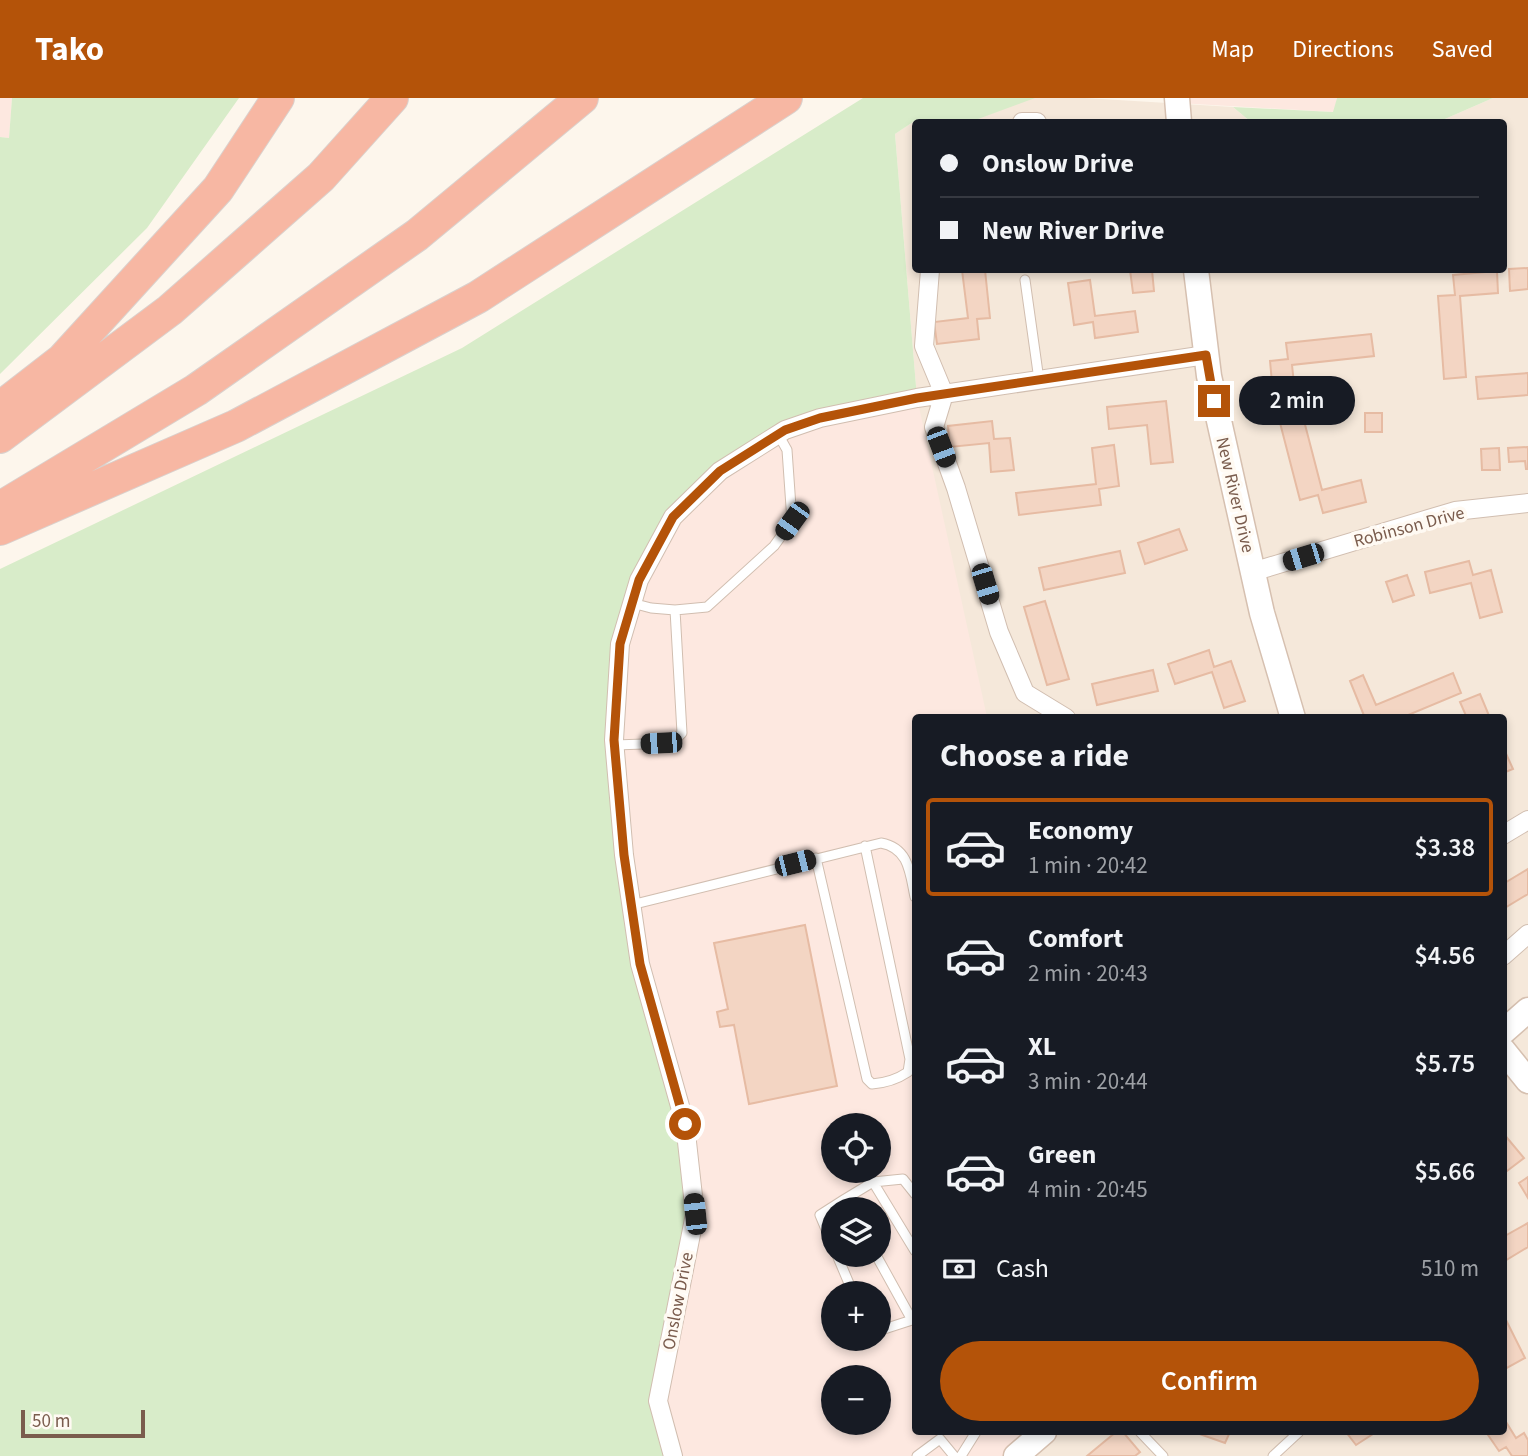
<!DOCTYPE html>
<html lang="en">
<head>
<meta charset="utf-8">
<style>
	:root { --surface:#171b24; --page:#242831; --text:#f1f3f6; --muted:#9ea1a6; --line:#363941; --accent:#b45309 }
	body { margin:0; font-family:"Source Sans 3",sans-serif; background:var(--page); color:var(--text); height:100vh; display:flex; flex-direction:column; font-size:26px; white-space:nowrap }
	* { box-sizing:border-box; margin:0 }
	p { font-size:23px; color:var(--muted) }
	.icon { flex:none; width:38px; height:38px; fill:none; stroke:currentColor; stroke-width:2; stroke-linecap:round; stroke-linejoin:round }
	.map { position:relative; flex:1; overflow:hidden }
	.panel { position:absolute; left:912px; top:616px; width:595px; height:721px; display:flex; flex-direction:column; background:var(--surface); border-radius:7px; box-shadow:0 4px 10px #0003 }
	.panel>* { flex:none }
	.hud { position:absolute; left:912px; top:21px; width:595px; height:154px; border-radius:7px; box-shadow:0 4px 10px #0003; display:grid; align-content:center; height:154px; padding:0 28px; background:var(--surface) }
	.tools { position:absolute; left:821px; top:1015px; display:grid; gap:14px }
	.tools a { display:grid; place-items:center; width:70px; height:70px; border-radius:50%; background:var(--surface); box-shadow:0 4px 10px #0003; font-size:35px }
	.scale { position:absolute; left:21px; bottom:18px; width:124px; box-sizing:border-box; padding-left:7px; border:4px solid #7a5c4d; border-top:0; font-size:19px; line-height:24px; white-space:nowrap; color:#7a5c4d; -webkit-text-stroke:5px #fffaf3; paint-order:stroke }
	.end { position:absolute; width:32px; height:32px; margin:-16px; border:9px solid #b45309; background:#fff; box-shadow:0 0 0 4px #fff }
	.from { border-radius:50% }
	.bubble { position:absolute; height:49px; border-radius:24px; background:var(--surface); box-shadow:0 4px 10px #0003; font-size:23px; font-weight:600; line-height:49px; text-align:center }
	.car { position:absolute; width:21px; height:42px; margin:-21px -10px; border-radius:9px; box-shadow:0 0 5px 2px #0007; background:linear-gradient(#222 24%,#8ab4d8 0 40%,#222 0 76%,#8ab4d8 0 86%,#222 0) }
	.hud b { display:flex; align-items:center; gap:24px; height:66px; font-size:26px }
	.hud b+b { border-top:2px solid var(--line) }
	.hud i { width:18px; height:18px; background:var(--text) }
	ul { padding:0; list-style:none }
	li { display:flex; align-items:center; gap:21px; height:98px; margin:0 14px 10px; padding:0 14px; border:4px solid transparent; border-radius:7px }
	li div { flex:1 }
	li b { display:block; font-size:26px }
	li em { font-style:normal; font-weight:600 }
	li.active { border-color:var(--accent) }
	li>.icon { width:63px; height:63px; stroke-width:1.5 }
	h2 { padding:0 28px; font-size:32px; line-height:84px }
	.pay { display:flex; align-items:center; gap:18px; height:77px; padding:0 28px; font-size:26px }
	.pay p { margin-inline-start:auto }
	.cta { display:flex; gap:14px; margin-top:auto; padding:14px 28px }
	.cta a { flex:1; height:80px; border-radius:42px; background:var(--accent); color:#fff; font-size:28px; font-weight:600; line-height:80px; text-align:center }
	header { display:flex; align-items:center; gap:42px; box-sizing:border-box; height:98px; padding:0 35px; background:var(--accent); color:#fff }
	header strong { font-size:33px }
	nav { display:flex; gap:38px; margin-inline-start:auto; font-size:24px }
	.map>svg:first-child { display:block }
	.residential { fill:#f5e8da; fill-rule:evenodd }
	.commercial { fill:#fde8e0; fill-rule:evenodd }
	.green { fill:#d8ecc9 }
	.building { fill:#f3d5c3; stroke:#e6bba3; stroke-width:2 }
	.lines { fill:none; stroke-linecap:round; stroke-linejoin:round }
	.lane-casing { stroke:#d1beb0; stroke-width:11 }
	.street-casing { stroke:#d1beb0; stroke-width:20 }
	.secondary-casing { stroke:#d6c0b0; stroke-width:27 }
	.highway-casing { stroke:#dad1cd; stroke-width:34 }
	.lane { stroke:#fff; stroke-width:9 }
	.street { stroke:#fff; stroke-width:18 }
	.secondary { stroke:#fff; stroke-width:24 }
	.highway { stroke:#f7b7a3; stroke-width:32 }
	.route { stroke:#b45309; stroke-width:9 }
	.labels { text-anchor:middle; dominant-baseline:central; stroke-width:7; stroke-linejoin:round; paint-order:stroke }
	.street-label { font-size:18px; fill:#7a5c4d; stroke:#fffaf3 }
</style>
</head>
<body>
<header>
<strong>Tako</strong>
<nav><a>Map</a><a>Directions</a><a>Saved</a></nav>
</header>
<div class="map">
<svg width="1528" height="1358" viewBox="0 0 1528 1358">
	<rect width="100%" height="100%" fill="#fdf6ec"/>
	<path class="residential" d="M1032 0H1085L1233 9 1251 24H969Z
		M1493 0H1528V1358H673L917 300 895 36 916 22 940 24H915V172H1503V24H1438ZM915 620H1503V1334H915ZM833 1027H878V1073H833ZM833 1111H878V1157H833ZM833 1195H878V1241H833ZM833 1279H878V1325H833Z"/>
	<path class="commercial" d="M0 0H12L9 40 0 39Z
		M1177 0H1337L1334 14 1178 5Z
		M917 300 987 619 915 620V1334H1044L1016 1358H673L658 1303 624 757 620 546 673 419 762 346ZM833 1027H878V1073H833ZM833 1111H878V1157H833ZM833 1195H878V1241H833ZM833 1279H878V1325H833Z"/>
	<path class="green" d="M12 0H239L147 130 0 276V39L9 40Z
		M863 0H1035L970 24 916 22 895 36 917 300 785 332 673 419 620 546 624 757 685 1026 695 1116 658 1303 673 1358H0V471L462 250Z
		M1337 0H1493L1438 24H1251L1233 9 1333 14Z"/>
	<path class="building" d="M1528 170V191L1510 193 1509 171Z
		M962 172H985L990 220 977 221 979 241 937 246 934 224 968 220Z
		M1130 172H1152L1154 193 1133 195Z
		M1497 173 1498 195 1460 198 1466 279 1444 281 1438 198 1455 197 1453 177Z
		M1090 182 1095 218 1135 213 1138 234 1095 240 1093 224 1074 227 1068 185Z
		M1371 236 1374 258 1292 267 1296 304 1274 306 1270 263 1288 261 1286 245Z
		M1528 275V297L1478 301 1476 279Z
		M1166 303 1173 364 1151 366 1147 327 1109 331 1107 309Z
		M1302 315 1322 392 1361 382 1366 404 1323 415 1318 397 1300 402 1279 321Z
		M1365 315H1382V334H1365Z
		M992 323 994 341 1010 340 1014 372 991 374 989 345 950 349 948 328Z
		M1114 347 1119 388 1099 391 1101 407 1019 417 1016 395 1096 386 1092 350Z
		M1528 349V371H1526L1525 363 1509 364 1508 350Z
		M1499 350 1500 372H1482L1481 351Z
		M1179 431 1187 452 1145 466 1138 445Z
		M1120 453 1125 475 1044 492 1039 470Z
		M1469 463 1473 477 1491 472 1502 514 1480 520 1471 485 1430 495 1425 474Z
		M1407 477 1414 497 1393 504 1386 484Z
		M1045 503 1069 581 1047 587 1024 509Z
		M1209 552 1214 569 1231 563 1245 603 1224 610 1212 574 1175 586 1168 566Z
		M1153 572 1158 593 1097 607 1092 586Z
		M1453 575 1461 595 1401 620H1381L1380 617 1365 620 1350 583 1363 577 1376 607Z
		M1480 596 1490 620H1467L1460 604Z
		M1503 649 1513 671 1503 675Z
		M1528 771V796L1503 811V786Z
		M805 827 837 988 749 1006 734 927 720 929 717 914 728 911 714 845Z
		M1503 1035 1524 1060 1507 1073 1503 1069Z
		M1528 1079V1100L1519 1085Z
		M1528 1125V1149L1503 1164V1139Z
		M1503 1216 1525 1260 1505 1271 1503 1268Z
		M1503 1319 1516 1340 1524 1335 1528 1342V1358H1512L1506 1349 1499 1353 1486 1334H1503Z
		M1116 1334H1123L1140 1354 1135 1358H1087Z
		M1194 1334H1230L1225 1345Z
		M1346 1334H1376L1356 1347Z"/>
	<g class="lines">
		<defs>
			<path id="lane" d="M1025 182 1039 282
				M675 512 707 509 774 448 792 423 787 352 778 336
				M615 647 672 645 682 635 675 512 651 510 632 505
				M816 760 867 981 872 986C886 985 896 982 908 974L910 961 865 748
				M631 807 881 745C909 750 910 775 915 799
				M915 1096 903 1081 873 1084 915 1153
				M851 1111 845 1101 873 1084
				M833 1148 820 1117 845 1101
				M837 1157 853 1195
				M876 1157 912 1222H915
				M878 1233 912 1222
				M1140 1334 1163 1358
				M917 1358 940 1341 954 1358
				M961 1358 976 1334
				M1273 1358 1299 1334"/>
			<path id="street" d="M1022 24H1037
				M930 172 924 248 944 296 934 329 956 390 999 534 1025 595 1066 620
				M1252 474 1455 413 1528 405
				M1503 737 1528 722
				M1503 858 1528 836
				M673 1358 658 1303 695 1116 685 1026 640 866 624 757 614 642 620 546 639 482 673 419 720 373 785 332 820 320 917 300 1206 257"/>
			<path id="secondary" d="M1177 0 1179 24
				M1196 172 1209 278 1262 515 1293 620
				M1503 934 1528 912
				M1503 952 1528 983
				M1016 1358 1044 1334"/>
			<path id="highway" d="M0 310 62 262 218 91 278 0
				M0 339 170 212 321 79 392 0
				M0 410 196 292 417 137 582 0
				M0 431 236 328 478 199 786 0"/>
		</defs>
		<use href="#lane" class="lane-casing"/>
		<use href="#street" class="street-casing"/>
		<use href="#secondary" class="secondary-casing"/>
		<use href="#highway" class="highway-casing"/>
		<use href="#lane" class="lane"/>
		<use href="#street" class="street"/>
		<use href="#secondary" class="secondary"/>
		<use href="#highway" class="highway"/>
	</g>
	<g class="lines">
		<path class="route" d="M685 1026 640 866 624 757 614 642 620 546 639 482 673 419 720 373 785 332 820 320 917 300 1206 257 1214 303"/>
	</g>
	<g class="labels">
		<g class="street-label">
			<text transform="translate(1235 397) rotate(77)">New River Drive</text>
			<text transform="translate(1409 429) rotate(-15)">Robinson Drive</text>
			<text transform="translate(678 1203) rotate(-79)">Onslow Drive</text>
		</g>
	</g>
</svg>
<div class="tools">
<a><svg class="icon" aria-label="locate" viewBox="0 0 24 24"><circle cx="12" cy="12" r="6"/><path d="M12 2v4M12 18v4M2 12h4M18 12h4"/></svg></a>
<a><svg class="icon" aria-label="layers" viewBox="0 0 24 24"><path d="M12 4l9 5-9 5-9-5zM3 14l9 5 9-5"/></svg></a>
<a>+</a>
<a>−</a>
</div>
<div class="scale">50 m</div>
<i class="end from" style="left:685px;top:1026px"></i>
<i class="end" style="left:1214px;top:303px"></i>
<div class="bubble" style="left:1239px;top:278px;width:116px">2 min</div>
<i class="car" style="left:941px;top:349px;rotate:159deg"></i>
<i class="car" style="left:792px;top:423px;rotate:216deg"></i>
<i class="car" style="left:1303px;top:459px;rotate:253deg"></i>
<i class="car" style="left:985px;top:486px;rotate:163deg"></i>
<i class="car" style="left:661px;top:645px;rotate:267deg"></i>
<i class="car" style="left:795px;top:765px;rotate:76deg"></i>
<i class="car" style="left:695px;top:1116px;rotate:354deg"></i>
<div class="hud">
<b><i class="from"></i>Onslow Drive</b>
<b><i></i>New River Drive</b>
</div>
<section class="panel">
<h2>Choose a ride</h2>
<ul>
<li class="active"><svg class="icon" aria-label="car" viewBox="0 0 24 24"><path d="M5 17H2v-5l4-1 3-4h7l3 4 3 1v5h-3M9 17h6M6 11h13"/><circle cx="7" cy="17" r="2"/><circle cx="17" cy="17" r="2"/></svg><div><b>Economy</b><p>1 min · 20:42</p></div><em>$3.38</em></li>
<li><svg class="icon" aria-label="car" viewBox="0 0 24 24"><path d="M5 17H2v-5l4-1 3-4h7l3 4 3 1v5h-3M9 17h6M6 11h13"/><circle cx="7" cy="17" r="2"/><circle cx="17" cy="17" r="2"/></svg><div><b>Comfort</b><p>2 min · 20:43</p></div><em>$4.56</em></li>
<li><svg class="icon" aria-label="car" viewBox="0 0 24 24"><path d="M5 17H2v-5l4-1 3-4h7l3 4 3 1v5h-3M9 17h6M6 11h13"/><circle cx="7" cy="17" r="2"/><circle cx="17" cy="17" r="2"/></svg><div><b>XL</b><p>3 min · 20:44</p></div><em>$5.75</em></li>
<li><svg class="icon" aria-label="car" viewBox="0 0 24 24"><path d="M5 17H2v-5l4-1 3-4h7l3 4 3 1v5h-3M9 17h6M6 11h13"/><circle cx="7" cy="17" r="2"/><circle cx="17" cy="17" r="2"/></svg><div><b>Green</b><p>4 min · 20:45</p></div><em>$5.66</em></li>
</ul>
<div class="pay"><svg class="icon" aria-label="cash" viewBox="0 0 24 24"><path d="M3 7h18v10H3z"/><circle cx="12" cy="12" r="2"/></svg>Cash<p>510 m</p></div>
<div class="cta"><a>Confirm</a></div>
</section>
</div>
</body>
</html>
